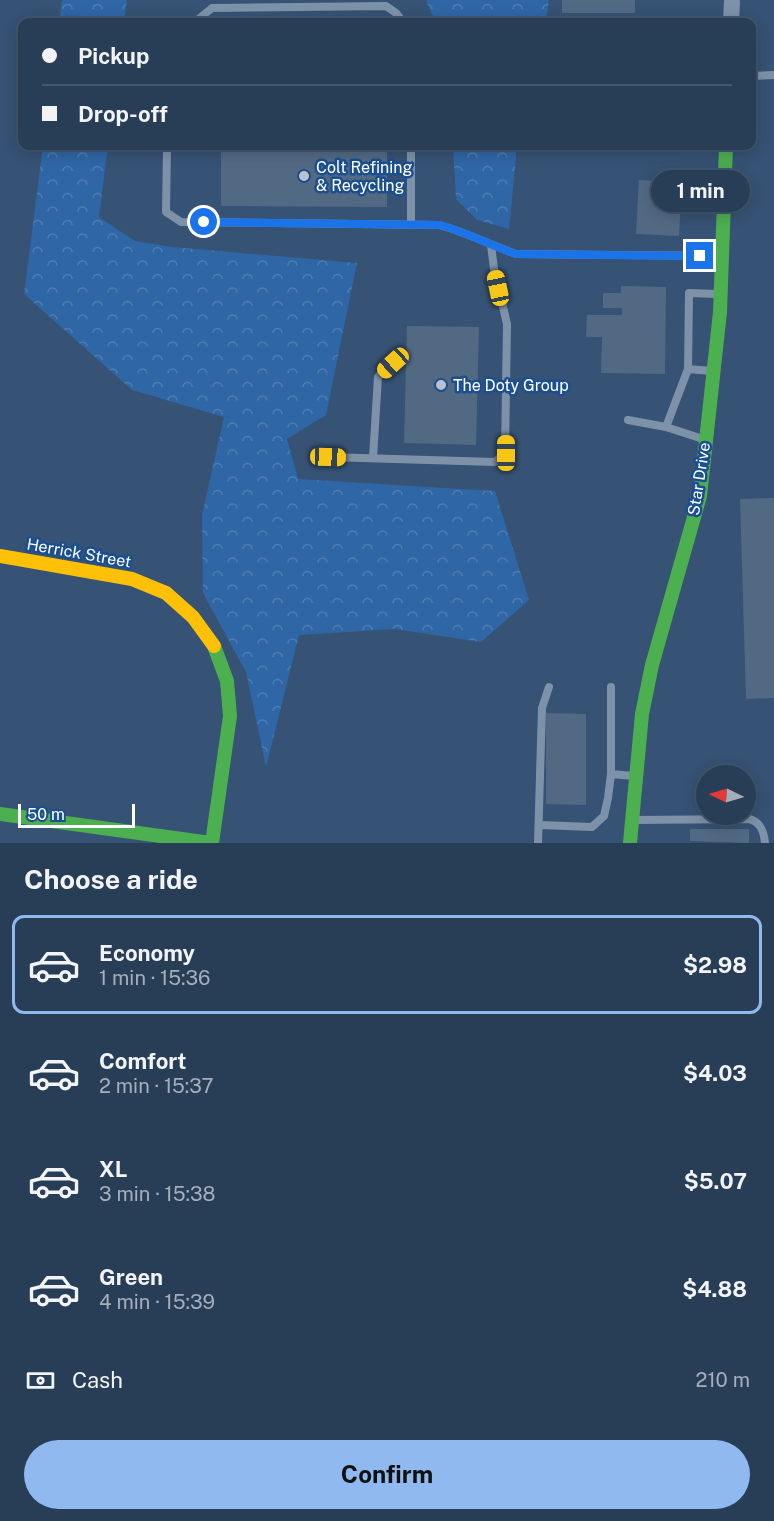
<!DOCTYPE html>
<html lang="en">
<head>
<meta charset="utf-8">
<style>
	:root { --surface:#283e57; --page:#344961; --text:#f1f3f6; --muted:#a5aeba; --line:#44576d; --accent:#90b9f0 }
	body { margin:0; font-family:"Public Sans",sans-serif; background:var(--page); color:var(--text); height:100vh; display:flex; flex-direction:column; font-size:22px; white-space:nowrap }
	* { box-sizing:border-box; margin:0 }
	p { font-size:20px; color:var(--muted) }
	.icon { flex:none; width:33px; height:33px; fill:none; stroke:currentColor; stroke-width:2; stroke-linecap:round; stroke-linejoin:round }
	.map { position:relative; height:843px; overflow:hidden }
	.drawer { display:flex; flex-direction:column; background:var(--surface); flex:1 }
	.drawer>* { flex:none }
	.hud { position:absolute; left:18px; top:18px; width:738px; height:132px; border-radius:12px; box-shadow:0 3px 15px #0003,0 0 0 2px var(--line); display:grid; align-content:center; height:132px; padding:0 24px; background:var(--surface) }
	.needle { width:39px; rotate:275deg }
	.tools { position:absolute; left:696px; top:765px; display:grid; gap:12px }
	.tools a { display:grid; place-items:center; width:60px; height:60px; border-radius:50%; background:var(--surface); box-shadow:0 3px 15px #0003,0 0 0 2px var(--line); font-size:30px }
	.scale { position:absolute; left:18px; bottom:15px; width:117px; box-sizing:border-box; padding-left:6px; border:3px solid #fff; border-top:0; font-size:16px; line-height:21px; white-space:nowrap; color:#fff; -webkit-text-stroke:4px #1b4f8f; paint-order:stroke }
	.end { position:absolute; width:27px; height:27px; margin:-14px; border:8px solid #1a73e8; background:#fff; box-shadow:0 0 0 3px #fff }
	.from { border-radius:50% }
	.bubble { position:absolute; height:42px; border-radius:21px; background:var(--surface); box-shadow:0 3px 15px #0003,0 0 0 2px var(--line); font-size:20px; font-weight:700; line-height:42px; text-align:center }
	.car { position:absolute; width:18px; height:36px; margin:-18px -9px; border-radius:8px; box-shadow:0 0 4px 2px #0007; background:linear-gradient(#f5c518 24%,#345 0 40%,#f5c518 0 76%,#345 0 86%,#f5c518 0) }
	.hud b { display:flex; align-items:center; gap:21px; height:57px; font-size:22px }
	.hud b+b { border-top:2px solid var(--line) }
	.hud i { width:15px; height:15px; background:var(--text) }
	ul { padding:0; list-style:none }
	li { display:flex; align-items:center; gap:18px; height:99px; margin:0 12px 9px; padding:0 12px; border:3px solid transparent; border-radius:12px }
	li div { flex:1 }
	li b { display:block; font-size:22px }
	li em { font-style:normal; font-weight:700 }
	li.selected { border-color:var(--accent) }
	li>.icon { width:54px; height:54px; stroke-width:1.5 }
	h2 { padding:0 24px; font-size:27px; line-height:72px }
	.pay { display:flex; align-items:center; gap:15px; height:66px; padding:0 24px; font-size:22px }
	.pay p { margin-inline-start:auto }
	.primary-button { display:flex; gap:12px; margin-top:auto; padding:12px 24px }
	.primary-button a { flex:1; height:69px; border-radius:36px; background:var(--accent); color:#111; font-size:24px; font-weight:700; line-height:69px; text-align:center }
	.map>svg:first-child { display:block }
	.forest { fill:url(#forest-crowns) }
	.building { fill:#526984 }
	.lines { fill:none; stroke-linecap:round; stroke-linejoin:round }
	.lane { stroke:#7d92a8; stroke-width:8 }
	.street { stroke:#7d92a8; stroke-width:16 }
	.fast { stroke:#4caf50; stroke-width:14 }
	.slow { stroke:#ffc107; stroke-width:14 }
	.route { stroke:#1a73e8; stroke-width:8 }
	.poi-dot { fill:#b9c2ce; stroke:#1b4f8f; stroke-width:2 }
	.labels { text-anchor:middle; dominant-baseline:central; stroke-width:5; stroke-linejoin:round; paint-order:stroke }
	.poi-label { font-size:16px; fill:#fff; stroke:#1b4f8f; text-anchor:start }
	.street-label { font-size:16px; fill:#fff; stroke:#1b4f8f }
</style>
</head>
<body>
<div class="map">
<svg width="774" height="843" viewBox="0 0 774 843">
	<defs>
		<pattern id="forest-crowns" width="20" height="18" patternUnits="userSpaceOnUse" patternTransform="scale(1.5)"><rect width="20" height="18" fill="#2f66a5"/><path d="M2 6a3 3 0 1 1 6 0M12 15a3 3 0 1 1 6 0" fill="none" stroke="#4e7db2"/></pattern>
	</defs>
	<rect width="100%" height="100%" fill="#365274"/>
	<path class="forest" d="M62 0H127L124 22H59Z
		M426 0H549L546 22H435Z
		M43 146H108L99 217 135 241 172 247 357 263 326 415 287 439 298 479 495 491 529 600 481 642 395 629 299 635 266 767 246 672 203 593 202 515 224 417 132 390 24 294Z
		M453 146H515L516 158 509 229 477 220 456 199Z"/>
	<path class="building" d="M562 0H635V13H562Z
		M238 16H360V22H238Z
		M221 146H387V207L221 206Z
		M639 180 682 182 679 236 636 234Z
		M621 286 666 287 665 374 601 373 602 337H586L587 315H622V308H603V293H621Z
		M407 326 479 327 476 445 404 443Z
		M774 498V698L746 699 740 499Z
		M546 713 586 714V805L546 804Z
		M690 829H749V843L690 841Z"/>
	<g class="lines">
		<path class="lane" d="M195 22 212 8 386 6 396 13 403 22
			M752 76 774 75
			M167 146 166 212 181 222 439 225C466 232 490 245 516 254L719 256
			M411 224V146
			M688 369 666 427 703 439
			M712 371 688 369 689 293 717 294
			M628 420 666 427
			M328 457 495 462 505 453 507 324 494 269 491 245
			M373 458 378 377 393 363
			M611 774 634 776
			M634 820 749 819C761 822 764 832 765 843
			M540 825 592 827 604 816 608 798 611 774V687
			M538 843 542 708 549 687"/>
		<path class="street" d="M731 22 732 2"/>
		<path class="fast" d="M0 814 211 843
			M212 843 230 716 227 681 214 646
			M630 843 642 714 652 665 700 496 720 312 726 146"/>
		<path class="slow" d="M0 556 132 579 166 593 193 617 214 646"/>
	</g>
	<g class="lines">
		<path class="route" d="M204 222 440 225C466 232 490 245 516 254L700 256"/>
	</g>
	<g class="poi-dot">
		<circle cx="304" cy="176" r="6"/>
		<circle cx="441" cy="385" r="6"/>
	</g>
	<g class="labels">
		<g class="poi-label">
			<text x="316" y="167">Colt Refining<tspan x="316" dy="18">&amp; Recycling</tspan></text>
			<text x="453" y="385">The Doty Group</text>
		</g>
		<g class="street-label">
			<text transform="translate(699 479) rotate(-81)">Star Drive</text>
			<text transform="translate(79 553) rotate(10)">Herrick Street</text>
		</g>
	</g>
</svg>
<div class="tools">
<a><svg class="needle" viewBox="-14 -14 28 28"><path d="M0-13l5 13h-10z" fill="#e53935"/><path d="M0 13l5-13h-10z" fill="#a5aeba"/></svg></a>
</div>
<div class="scale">50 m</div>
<i class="end from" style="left:204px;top:222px"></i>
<i class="end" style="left:700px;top:256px"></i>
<div class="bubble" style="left:651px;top:170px;width:99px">1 min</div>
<i class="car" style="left:498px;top:288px;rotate:348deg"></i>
<i class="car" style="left:393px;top:363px;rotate:228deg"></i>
<i class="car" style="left:506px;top:453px;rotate:0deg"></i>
<i class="car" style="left:328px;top:457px;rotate:92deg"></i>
<div class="hud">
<b><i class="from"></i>Pickup</b>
<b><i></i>Drop-off</b>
</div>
</div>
<section class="drawer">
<h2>Choose a ride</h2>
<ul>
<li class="selected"><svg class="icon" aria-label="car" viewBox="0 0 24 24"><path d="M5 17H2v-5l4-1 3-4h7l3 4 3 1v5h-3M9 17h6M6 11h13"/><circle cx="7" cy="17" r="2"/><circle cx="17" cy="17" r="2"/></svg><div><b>Economy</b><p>1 min · 15:36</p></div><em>$2.98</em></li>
<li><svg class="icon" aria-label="car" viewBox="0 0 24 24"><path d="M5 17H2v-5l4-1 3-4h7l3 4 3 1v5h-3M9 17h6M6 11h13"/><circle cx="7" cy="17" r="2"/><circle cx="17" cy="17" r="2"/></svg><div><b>Comfort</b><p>2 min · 15:37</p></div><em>$4.03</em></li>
<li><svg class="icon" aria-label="car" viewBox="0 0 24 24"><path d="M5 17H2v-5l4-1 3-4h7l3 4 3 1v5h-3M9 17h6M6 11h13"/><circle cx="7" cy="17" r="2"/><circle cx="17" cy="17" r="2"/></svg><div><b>XL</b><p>3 min · 15:38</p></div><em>$5.07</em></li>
<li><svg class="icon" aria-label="car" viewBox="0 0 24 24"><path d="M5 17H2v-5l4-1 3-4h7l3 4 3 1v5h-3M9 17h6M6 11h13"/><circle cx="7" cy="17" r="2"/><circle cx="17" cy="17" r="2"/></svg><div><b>Green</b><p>4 min · 15:39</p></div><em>$4.88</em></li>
</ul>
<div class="pay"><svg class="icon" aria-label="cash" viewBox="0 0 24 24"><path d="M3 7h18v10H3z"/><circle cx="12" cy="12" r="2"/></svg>Cash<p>210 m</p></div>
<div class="primary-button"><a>Confirm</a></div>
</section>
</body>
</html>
